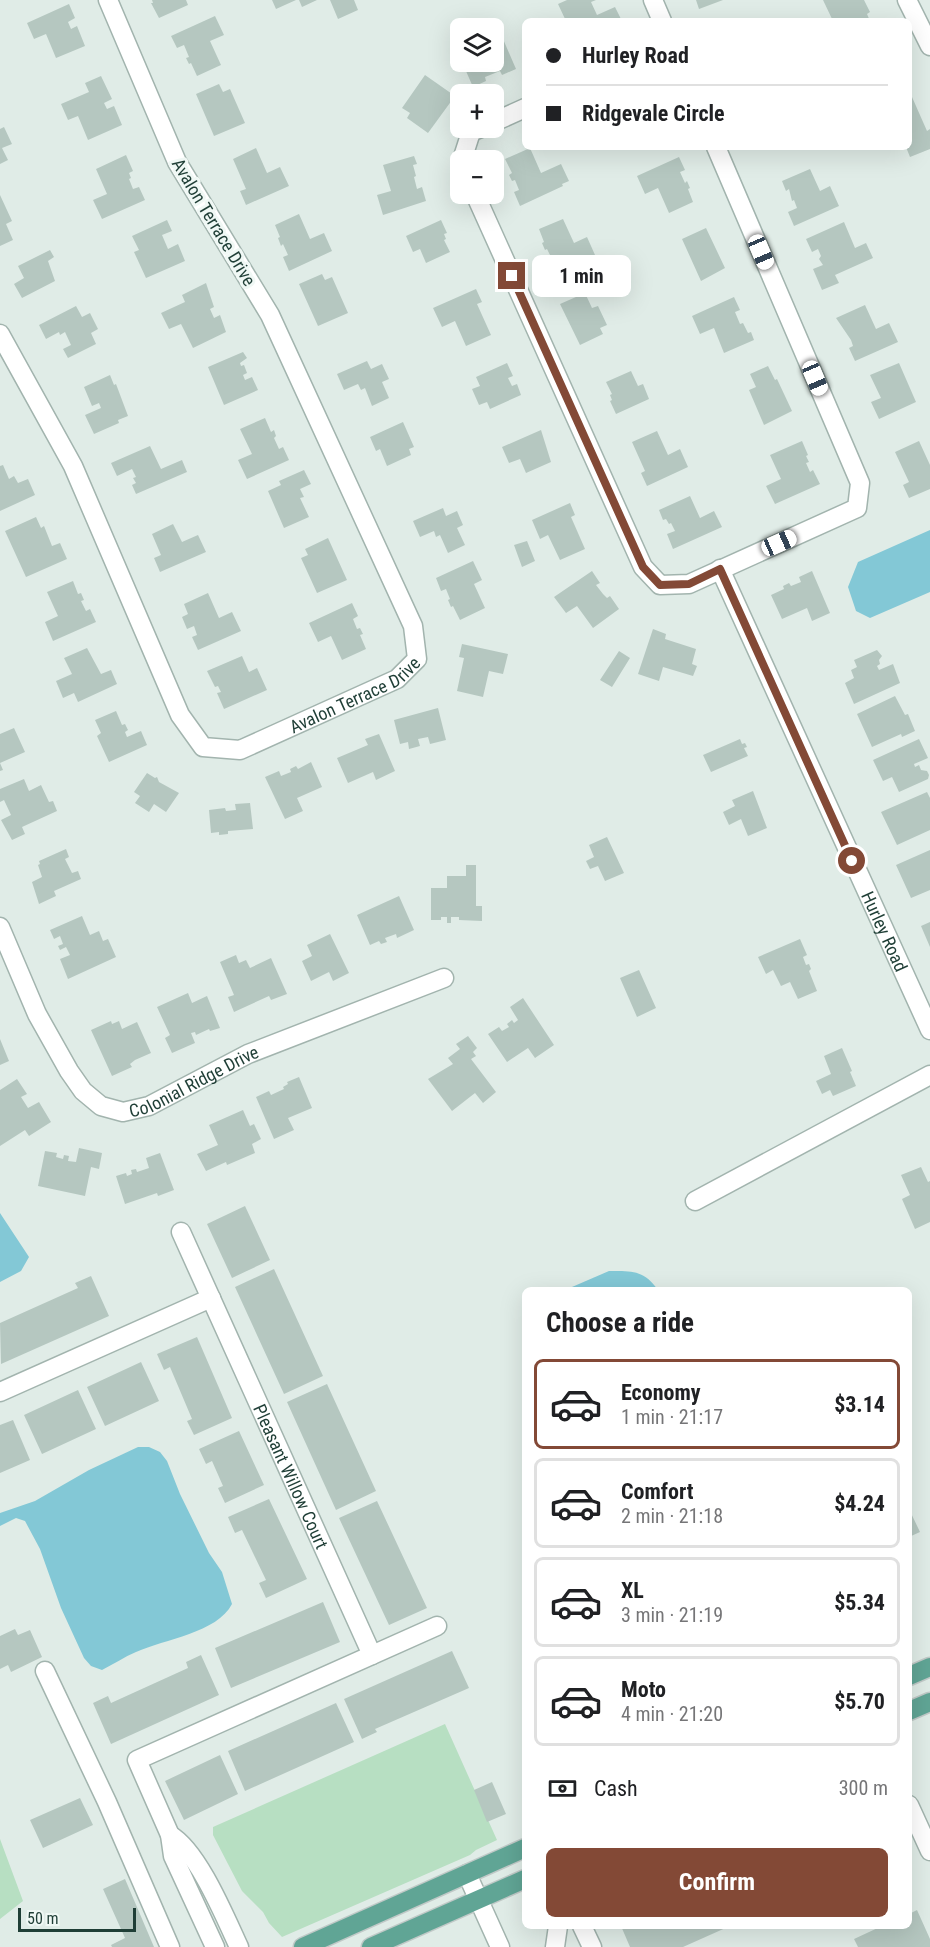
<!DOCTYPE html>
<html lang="en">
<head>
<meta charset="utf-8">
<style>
	:root { --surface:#fff; --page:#f6f6f6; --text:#202124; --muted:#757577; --line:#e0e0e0; --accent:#834936 }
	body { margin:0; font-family:"Roboto Condensed",sans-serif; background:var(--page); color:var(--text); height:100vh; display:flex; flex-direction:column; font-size:22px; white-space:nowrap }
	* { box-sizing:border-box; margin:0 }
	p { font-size:20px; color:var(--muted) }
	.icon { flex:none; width:33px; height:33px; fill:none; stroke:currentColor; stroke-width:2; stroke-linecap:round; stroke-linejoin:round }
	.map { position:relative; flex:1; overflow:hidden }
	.sheet { position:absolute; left:522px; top:1287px; width:390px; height:642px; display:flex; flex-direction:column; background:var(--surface); border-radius:9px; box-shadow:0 6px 24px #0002 }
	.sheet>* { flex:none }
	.hud { position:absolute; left:522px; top:18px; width:390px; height:132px; border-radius:9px; box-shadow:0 6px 24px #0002; display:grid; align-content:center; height:132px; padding:0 24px; background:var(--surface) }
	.controls { position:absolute; left:450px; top:18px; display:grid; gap:12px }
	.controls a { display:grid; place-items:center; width:54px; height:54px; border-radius:9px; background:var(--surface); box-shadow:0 6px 24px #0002; font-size:30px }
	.scale { position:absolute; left:18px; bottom:15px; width:118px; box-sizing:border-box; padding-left:6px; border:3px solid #1f3e36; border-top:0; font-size:16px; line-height:21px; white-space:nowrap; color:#1f3e36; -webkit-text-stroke:4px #f0f8f5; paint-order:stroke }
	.end { position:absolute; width:27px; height:27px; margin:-14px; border:8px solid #834936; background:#fff; box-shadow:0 0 0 3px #fff }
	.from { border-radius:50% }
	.bubble { position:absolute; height:42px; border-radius:9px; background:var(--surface); box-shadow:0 6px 24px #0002; font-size:20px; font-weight:700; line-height:42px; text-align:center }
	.car { position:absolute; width:18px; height:36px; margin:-18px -9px; border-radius:8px; box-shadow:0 0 4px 2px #0007; background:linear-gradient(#fff 24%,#345 0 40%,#fff 0 76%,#345 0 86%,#fff 0) }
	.hud b { display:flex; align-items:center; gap:21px; height:57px; font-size:22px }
	.hud b+b { border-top:2px solid var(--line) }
	.hud i { width:15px; height:15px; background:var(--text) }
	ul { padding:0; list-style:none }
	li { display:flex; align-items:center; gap:18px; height:90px; margin:0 12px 9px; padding:0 12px; border:3px solid var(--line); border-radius:9px }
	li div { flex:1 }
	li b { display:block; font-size:22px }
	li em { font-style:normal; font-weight:700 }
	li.on { border-color:var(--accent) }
	li>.icon { width:54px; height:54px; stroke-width:1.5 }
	h2 { padding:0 24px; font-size:27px; line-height:72px }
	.pay { display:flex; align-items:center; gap:15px; height:66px; padding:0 24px; font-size:22px }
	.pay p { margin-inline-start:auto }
	.action { display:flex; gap:12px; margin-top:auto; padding:12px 24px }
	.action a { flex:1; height:69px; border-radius:9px; background:var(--accent); color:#fff; font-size:24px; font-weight:700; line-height:69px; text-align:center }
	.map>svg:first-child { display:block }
	.green { fill:#b7dfc2 }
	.water { fill:#83c8d6 }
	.building { fill:#b5c7c0 }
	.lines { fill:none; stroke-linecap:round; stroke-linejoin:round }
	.minor-casing { stroke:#a2b4ae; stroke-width:21 }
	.major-casing { stroke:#c0c9c7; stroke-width:21 }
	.minor { stroke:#fff; stroke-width:18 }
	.major { stroke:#60a595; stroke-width:18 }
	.route { stroke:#834936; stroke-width:8 }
	.labels { text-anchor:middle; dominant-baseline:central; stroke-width:6; stroke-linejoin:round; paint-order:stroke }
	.street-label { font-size:18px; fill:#1f3e36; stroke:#f0f8f5 }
</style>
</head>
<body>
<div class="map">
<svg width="930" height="1947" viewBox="0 0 930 1947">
	<rect width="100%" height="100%" fill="#e0ece7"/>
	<path class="green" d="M445 1724 497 1840 476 1850 470 1855 282 1937 269 1923 263 1912 242 1891 213 1835V1827Z
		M0 1839 23 1901 0 1919Z"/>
	<path class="water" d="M930 530V592L870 618 856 611 848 587 858 562Z
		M0 1213 29 1257 21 1271 0 1282Z
		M609 1271C632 1271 644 1270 658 1290H565Z
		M138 1447H149L160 1452 167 1461 180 1494 209 1553 222 1572 232 1604C217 1633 165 1639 136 1652 124 1657 114 1664 102 1670L91 1666 84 1658 61 1608 40 1549 25 1521 16 1518 0 1526V1513L35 1501 89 1470Z"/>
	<path class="building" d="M152 0H186L188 5 159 18 151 3H153Z
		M272 0H296L276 9Z
		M299 0H317L302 7Z
		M330 0H354L358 10 338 19Z
		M567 0H596L591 2 597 15 615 7 622 21H566L558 4Z
		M696 0H723L699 9Z
		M823 0H864L870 12 867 14 870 21H833Z
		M69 4 75 18 68 22 71 29 77 26 85 46 56 58 46 34 34 39 27 23Z
		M215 16 224 35 210 41 221 65 197 76 191 63 189 64 186 58 189 57 184 45 177 48 171 36Z
		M503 39 516 69 502 75 500 71 485 77 486 81 473 87 462 62H494V43Z
		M460 43V59L454 45Z
		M425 75 455 96 428 133 407 118 410 113 402 108Z
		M101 76 112 99 104 103 107 109 114 106 122 125 88 140 78 116 68 120 61 104 89 92 85 83Z
		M219 84 223 92 230 89 245 123 214 136 196 94Z
		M912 97 927 131 930 129V149L910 157 906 147H909V98Z
		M4 127 12 144 2 148 8 160 0 164V129Z
		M256 148 267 173 280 167 289 186 246 205 240 191 246 189 233 159Z
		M530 148 541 173 561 164 569 181 562 184 563 186 520 206 514 192 519 190 515 180 512 181 509 175 512 173 505 159Z
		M126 155 133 171 129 173 131 178 129 179 133 189 139 187 145 200 102 219 93 200 107 194 96 169Z
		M414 156 417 164 413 165 416 176 414 177 417 189 422 187 426 201 383 215 377 195 391 191 383 165Z
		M679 157 685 170 680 172 685 183 687 181 690 188 688 189 693 202 669 213 658 188 645 194 637 176Z
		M810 169 820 191 830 186 839 206 794 226 788 212 797 208 794 200 792 201 789 189 786 191 782 181Z
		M0 195 12 221 6 224 13 240 0 246Z
		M299 214 310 239 324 233 332 251 289 271 283 257 288 255 283 244 281 246 278 238 280 237 275 225Z
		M563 219 574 243 587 237 595 255 553 274 547 261 552 259 547 249 545 250 542 243 544 242 539 229Z
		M167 220 172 231 162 235 168 249 178 244 185 261 146 278 134 252 139 250 132 236Z
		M441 220 447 233 444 234 446 239 444 240 450 252 426 263 420 249 413 252 406 236Z
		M844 222 855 248 866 243 873 258 835 275 839 283 822 290 813 269 823 265 819 259 821 256 818 249 812 252 806 239Z
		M706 228 725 268 701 281 682 239Z
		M50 250 54 257 48 261 55 281 22 298 14 284 24 278 18 266Z
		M322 274 325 280 332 277 348 313 318 326 299 284Z
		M206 283 214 307 210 309 214 318 220 315 226 332 193 348 181 324 169 329 161 313 185 302 182 295Z
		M476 289 482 302 477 304 491 335 466 346 455 321 442 327 433 308Z
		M585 293 592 308 598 306 607 325 600 328 603 334 580 345 560 304Z
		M734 297 740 310 735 312 740 324 743 323 748 333 751 332 754 340 724 353 714 328 700 334 692 316Z
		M865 305 876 329 889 323 898 342 855 361 849 348 853 346 851 340 836 318Z
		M76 306 82 317 90 313 98 329 91 333 96 344 68 358 63 349 71 345 65 332 60 335 59 332 46 339 39 325Z
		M243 352 247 358 240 363 241 366 244 365 247 373 243 375 245 380 252 377 258 390 224 405 208 367Z
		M367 361 371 369 382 364 389 379 382 382 389 398 372 406 365 388 361 390 358 384 344 390 337 374Z
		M507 363 513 376 508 378 512 386 517 384 521 395 490 409 487 402 479 405 472 389 480 386 476 377Z
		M899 363 916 402 879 419 871 402 881 398 870 375Z
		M768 366 775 380 777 379 792 411 764 425 749 390 756 387 750 374Z
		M631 371 638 386 643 384 649 399 616 414 610 401 612 400 610 395 612 394 606 382Z
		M110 375 114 385 116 384 128 416 118 420 119 423 94 434 85 415 101 408 99 403 92 406 84 387Z
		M265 418 271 432 274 430 276 436 274 438 279 449 283 447 289 460 247 479 238 460 252 454 240 429Z
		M403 422 414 447 409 449 411 455 387 466 380 449 376 451 370 437Z
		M541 430 551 462 526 473 520 459 509 463 502 447Z
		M657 431 668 455 680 449 688 467 647 486 641 473 645 471 632 442Z
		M802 441 808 455 806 456 809 462 806 463 810 472 813 470 820 484 775 504 766 486 781 479 770 455Z
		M919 441 930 465V489L909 498 903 485 909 482 895 452Z
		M150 446 161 469 182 460 187 472 136 494 132 485 136 483 133 478 136 477 132 469 117 476 111 463Z
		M3 465 9 479 14 476 18 483 28 479 35 495 0 511V466Z
		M304 470 311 484 300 489 304 497 300 498 309 517 284 528 268 491 281 485 279 481Z
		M690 496 700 518 714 511 722 527 673 549 667 534 675 531 671 523 669 524 666 519 663 520 659 510Z
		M570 503 575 515 571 517 585 549 560 560 548 535 540 539 532 520Z
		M443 508 446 516 457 511 463 525 457 528 465 545 448 553 440 535 436 537 434 531 420 537 413 521Z
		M36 517 41 528 44 526 52 546 60 543 67 559 26 577 5 531Z
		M173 524 182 542 198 535 206 552 160 572 154 558 161 555 152 534Z
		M328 538 347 580 317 593 301 558 308 555 305 549Z
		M527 541 535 561 522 567 514 545Z
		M473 561 482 580 474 584 485 608 460 620 453 606 451 607 448 600 450 599 446 589 441 591 436 578Z
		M592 571 600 583 596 585 603 594 607 598 610 596 619 609 593 628 577 606 566 613 554 597Z
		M812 571 830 613 812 621 807 608 782 619 771 595 784 589 783 586 789 583 791 586 801 582 799 577Z
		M73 581 78 594 81 593 84 600 81 601 86 611 90 609 96 622 53 641 45 622 58 616 47 592Z
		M208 593 219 618 232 612 241 631 198 650 192 637 197 635 194 626 187 629 182 617 188 614 184 604Z
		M352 603 358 616 353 619 357 629 360 628 363 634 360 635 366 649 342 660 331 636 318 642 309 623Z
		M653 629 666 634 665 639 696 649 692 664 697 666 693 676 663 667 659 681 638 674Z
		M462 644 508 654 503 674 489 671 483 697 457 691 464 658 459 657Z
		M87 648 101 674 111 670 117 684 78 702 74 693 63 698 56 681 72 674 64 658Z
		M877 650 882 656 879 660 880 664 877 666 879 670 893 664 900 683 854 704 845 683 854 678 851 670 857 667 854 660Z
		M619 651 630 658 612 687 600 680Z
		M242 656 249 672 257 668 267 690 224 709 217 693 221 692 218 686 215 687 207 671Z
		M895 696 905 715 908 714 915 731 902 737 901 734 872 747 857 714Z
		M438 708 446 740 430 744 428 737 418 739 420 746 409 749 408 742 400 744 394 720Z
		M116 711 122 725 125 724 128 730 125 732 127 737 141 731 147 745 109 762 97 736 101 733 95 720Z
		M14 728 25 752 0 763 3 770 0 771V734Z
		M379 734 395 771 376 780 373 772 348 783 337 758 368 745 365 739Z
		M740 739 742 744 745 743 747 747 744 748 748 756 711 772 703 755Z
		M919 739 928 758 914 764 915 767 919 765 921 770 927 771 929 775 928 779 899 792 892 777 883 781 873 760Z
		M311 762 322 787 297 798 303 811 285 819 265 777 279 771 281 776 291 772 290 769 296 766 298 769Z
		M147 773 155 778 157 777 159 782 179 793 166 812 154 804 149 812 135 803 140 796 134 792Z
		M24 779 29 791 41 785 49 802 53 801 57 811 22 827 25 834 12 840 1 820 11 815 4 800 0 802V789Z
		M753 791 767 828 748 836 741 819 729 825 723 812 735 806 732 800Z
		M927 792 930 798V830L897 845 881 812Z
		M250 803 253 829 228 831V834L219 835V832L211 833 209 810 225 808 226 811 236 810 235 804Z
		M607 837 624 873 605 881 598 866 590 869 586 861 594 857 589 845Z
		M66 849 69 857 65 859 72 873 78 871 81 879 54 891 56 896 39 904 32 882 42 877 38 865 40 864 39 861Z
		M930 850V890L911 898 896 865Z
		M466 865H476V906H482V921L459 920V917H451V923H447V917H441V920H431V888H447V876H466Z
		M399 896 414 930 397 938 396 934 385 938 387 942 381 944 379 941 370 945 357 915Z
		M82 916 90 935 99 931 103 941 108 939 116 957 68 979 60 959 70 955 66 947 60 950 58 946 63 944 60 936 54 939 50 930Z
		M930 922V947L921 926Z
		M330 934 349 973 333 981 329 972 311 981 302 961 312 956 307 945Z
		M800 939 807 955 803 957 806 965 809 964 811 969 809 971 817 991 798 999 790 982 781 986 773 970 766 974 758 957Z
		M236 955 239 963 246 960 250 968 271 958 287 994 271 1000 269 996 234 1012 228 997 234 995 220 962Z
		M639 970 656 1008 637 1017 620 978Z
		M188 993 192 1003 207 996 220 1028 210 1031 209 1029 196 1035 195 1032 191 1033 195 1043 172 1053 165 1038 170 1035 157 1007Z
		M523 998 554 1045 535 1058 528 1048 507 1062 488 1034 499 1027 502 1031 509 1027 507 1024 512 1020 514 1023 518 1020 510 1007Z
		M111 1021 112 1024 119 1021 122 1029 137 1022 151 1053 135 1060 130 1064 132 1067 112 1076 91 1030Z
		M468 1036 477 1048 473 1052 476 1056 471 1059 496 1092 483 1103 475 1093 452 1111 428 1079 453 1064 448 1058 460 1049 456 1044Z
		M0 1039 9 1061 0 1065Z
		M842 1048 852 1071 850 1072 856 1086 833 1096 830 1090 822 1094 816 1081 831 1074 824 1056Z
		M299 1077 312 1108 288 1118 294 1130 274 1139 256 1097 269 1091 271 1095 284 1089 283 1087 288 1084 287 1082Z
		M17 1079 27 1094 21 1097 28 1108 39 1102 51 1122 29 1136 25 1130 0 1146V1090Z
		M243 1110 250 1126 254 1124 261 1139 252 1144 255 1153 227 1165 226 1162 206 1171 197 1154 218 1145 209 1125Z
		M79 1148 102 1153 99 1169 91 1167 85 1196 38 1186 45 1151 57 1153 56 1157 63 1159 64 1155 69 1156 68 1161 76 1162Z
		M160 1153 174 1190 158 1196 157 1193 125 1204 116 1176 126 1173 127 1176 132 1174 131 1170 136 1169 137 1172 149 1168 146 1158Z
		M921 1167 928 1182 930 1181V1222L915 1229 902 1199 910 1195 901 1175Z
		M245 1206 270 1260 232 1278 207 1224Z
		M274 1269 323 1376 284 1394 235 1287Z
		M91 1276 109 1316 1 1364 0 1323 78 1288 75 1283Z
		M197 1337 232 1418 194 1435 187 1421 192 1419 170 1367 164 1370 157 1354Z
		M141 1362 159 1401 105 1426 87 1387Z
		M327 1384 376 1491 336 1510 287 1402Z
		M78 1390 96 1429 42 1454 24 1415Z
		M13 1420 30 1460 0 1473V1425Z
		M239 1431 264 1485 225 1503 218 1488 223 1486 212 1461 206 1464 199 1449Z
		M269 1499 307 1579 266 1598 259 1583 266 1580 242 1530 235 1533 228 1517Z
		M377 1501 427 1608 389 1625 339 1518Z
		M909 1509 920 1532 909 1537Z
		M323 1602 340 1642 231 1688 215 1648Z
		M15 1629 18 1635 30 1630 42 1657 11 1672 8 1665 0 1669V1636Z
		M452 1651 469 1688 375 1729 377 1732 362 1739 344 1699Z
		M201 1655 219 1695 111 1744 93 1703 108 1696 111 1703 188 1668 186 1662Z
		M336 1703 354 1742 245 1791 228 1751Z
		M220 1755 238 1794 184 1820 165 1781Z
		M492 1782 506 1814 487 1822 474 1790Z
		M80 1798 93 1825 43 1848 30 1820Z
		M125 1879 154 1947H112L111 1945 125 1938 103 1889Z
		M917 1910 930 1939V1947H858L854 1939 882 1926H909V1914Z
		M621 1926H730L683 1947H630Z"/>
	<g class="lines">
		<defs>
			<g id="minor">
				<path d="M653 0 662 21"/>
				<path d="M907 0 930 46"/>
				<path d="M494 122 525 108"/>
				<path d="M462 160 471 132 481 128"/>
				<path d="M475 194 643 567 660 585 689 584 857 508 860 483 716 147"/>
				<path id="s1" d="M0 334 73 466 180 715 203 747 240 750 397 679 417 659 413 626 270 315 177 162 108 0"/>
				<path id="s2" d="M720 569 930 1030"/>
				<path id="s3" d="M0 927 37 1014 69 1071 83 1091 101 1106 123 1112 149 1106 248 1054 444 978"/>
				<path d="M695 1201 930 1075"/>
				<path id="s4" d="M181 1232 372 1655"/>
				<path d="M0 1392 211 1298"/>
				<path d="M45 1671 107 1802 170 1947"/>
				<path d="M909 1805 930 1851"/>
				<path d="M170 1835C198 1851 225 1917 239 1947"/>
				<path d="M467 1874 500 1947"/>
				<path d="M582 1926 592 1947"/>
				<path d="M215 1947 173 1856 170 1835 137 1760 437 1626"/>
				<path d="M555 1947 558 1926"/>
			</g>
			<path id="major" d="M909 1676 930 1667
				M909 1711 930 1702
				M303 1947 525 1848
				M371 1947 525 1879"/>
		</defs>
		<use href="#minor" class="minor-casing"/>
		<use href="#major" class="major-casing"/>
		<use href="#minor" class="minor"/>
		<use href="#major" class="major"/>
	</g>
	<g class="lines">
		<path class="route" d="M512 276 643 567 660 585 689 584 720 569 852 861"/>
	</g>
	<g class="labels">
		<g class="street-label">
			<text transform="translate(214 222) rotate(59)">Avalon Terrace Drive</text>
			<text stroke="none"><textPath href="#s1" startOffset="626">Avalon Terrace Drive</textPath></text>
			<text stroke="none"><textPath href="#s2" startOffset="398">Hurley Road</textPath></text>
			<text stroke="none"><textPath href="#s3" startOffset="308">Colonial Ridge Drive</textPath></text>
			<text stroke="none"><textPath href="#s4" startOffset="268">Pleasant Willow Court</textPath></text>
		</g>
	</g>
</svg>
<div class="controls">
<a><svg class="icon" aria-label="layers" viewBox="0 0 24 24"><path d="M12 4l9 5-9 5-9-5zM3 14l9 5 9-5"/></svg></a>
<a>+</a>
<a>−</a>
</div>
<div class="scale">50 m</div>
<i class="end from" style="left:852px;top:861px"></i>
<i class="end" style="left:512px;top:276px"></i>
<div class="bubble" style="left:532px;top:255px;width:99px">1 min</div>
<i class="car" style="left:761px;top:252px;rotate:157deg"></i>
<i class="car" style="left:815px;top:378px;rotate:157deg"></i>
<i class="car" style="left:779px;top:543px;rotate:66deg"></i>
<div class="hud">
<b><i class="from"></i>Hurley Road</b>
<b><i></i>Ridgevale Circle</b>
</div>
<section class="sheet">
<h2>Choose a ride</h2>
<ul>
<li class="on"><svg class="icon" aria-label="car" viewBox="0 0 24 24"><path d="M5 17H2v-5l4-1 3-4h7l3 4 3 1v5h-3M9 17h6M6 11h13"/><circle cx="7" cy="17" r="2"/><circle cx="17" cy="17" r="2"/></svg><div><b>Economy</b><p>1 min · 21:17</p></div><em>$3.14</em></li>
<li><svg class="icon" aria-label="car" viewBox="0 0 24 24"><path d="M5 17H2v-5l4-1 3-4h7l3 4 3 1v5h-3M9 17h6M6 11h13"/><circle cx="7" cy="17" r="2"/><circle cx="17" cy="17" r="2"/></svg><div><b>Comfort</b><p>2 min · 21:18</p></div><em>$4.24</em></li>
<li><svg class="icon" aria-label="car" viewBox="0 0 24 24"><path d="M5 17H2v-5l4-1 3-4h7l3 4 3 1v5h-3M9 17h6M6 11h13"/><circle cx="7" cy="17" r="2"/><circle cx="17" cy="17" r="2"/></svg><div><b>XL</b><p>3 min · 21:19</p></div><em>$5.34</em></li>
<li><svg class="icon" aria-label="car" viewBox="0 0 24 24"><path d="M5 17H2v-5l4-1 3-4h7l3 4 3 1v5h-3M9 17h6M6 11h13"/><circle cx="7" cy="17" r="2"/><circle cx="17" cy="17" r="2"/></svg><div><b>Moto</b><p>4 min · 21:20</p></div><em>$5.70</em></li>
</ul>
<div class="pay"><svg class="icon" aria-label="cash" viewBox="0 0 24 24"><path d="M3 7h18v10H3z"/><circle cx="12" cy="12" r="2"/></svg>Cash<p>300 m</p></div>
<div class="action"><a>Confirm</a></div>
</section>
</div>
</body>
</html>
